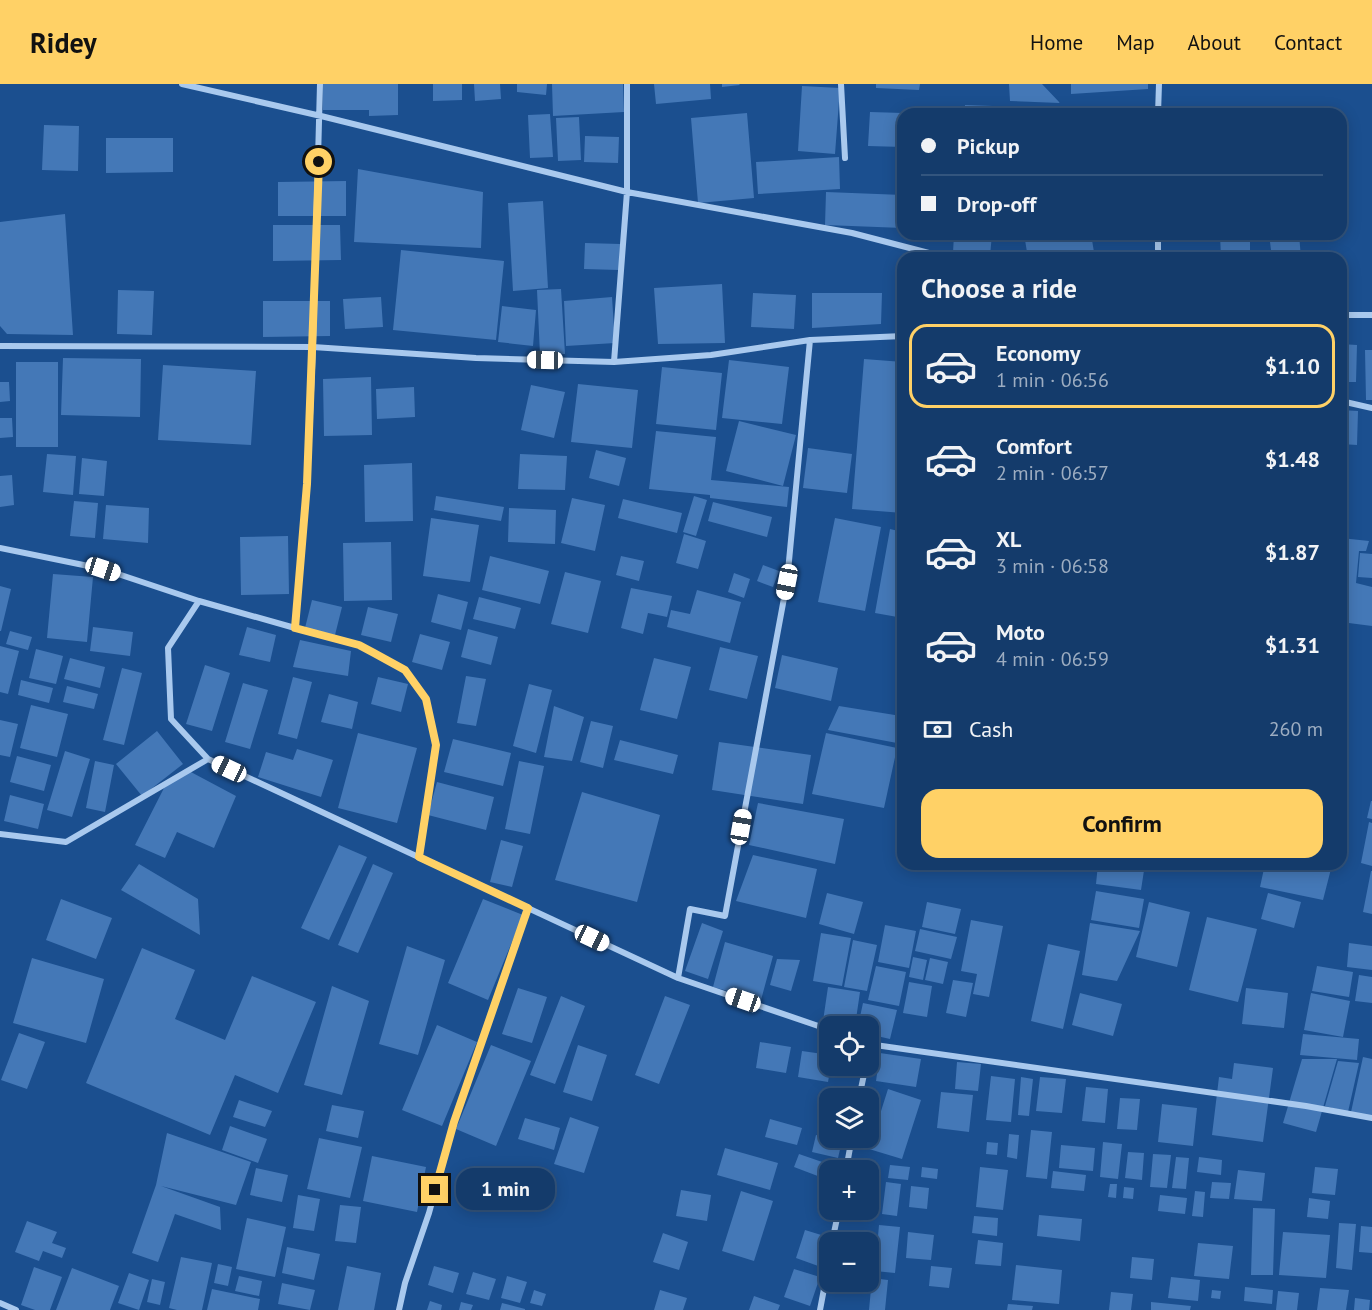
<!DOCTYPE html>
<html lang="en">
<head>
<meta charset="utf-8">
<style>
	:root { --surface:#143b6b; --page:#214673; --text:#f1f3f6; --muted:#9dadc1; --line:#33557e; --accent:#ffd166 }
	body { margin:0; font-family:"PT Sans",sans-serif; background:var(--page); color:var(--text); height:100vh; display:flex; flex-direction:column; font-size:22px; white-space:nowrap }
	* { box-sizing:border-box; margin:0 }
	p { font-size:20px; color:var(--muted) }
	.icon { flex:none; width:33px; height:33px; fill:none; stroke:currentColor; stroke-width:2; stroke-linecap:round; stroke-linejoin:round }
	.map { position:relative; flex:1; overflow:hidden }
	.drawer { position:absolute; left:897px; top:168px; width:450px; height:618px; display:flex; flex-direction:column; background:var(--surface); border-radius:18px; box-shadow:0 3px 15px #0003,0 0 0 2px var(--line) }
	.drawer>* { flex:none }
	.banner { position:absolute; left:897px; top:24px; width:450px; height:132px; border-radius:18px; box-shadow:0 3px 15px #0003,0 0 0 2px var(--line); display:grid; align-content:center; height:132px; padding:0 24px; background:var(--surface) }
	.fabs { position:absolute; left:819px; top:932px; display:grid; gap:12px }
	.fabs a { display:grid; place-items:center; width:60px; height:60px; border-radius:12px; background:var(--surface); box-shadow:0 3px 15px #0003,0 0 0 2px var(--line); font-size:30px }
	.end { position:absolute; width:27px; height:27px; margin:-14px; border:8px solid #ffd166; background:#111; box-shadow:0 0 0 3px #111 }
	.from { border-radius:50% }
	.bubble { position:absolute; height:42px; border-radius:18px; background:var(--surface); box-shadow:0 3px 15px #0003,0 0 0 2px var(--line); font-size:20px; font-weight:700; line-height:42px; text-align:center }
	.car { position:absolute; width:18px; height:36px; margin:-18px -9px; border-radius:8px; box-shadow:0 0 4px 2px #0007; background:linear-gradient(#fff 24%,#345 0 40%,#fff 0 76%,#345 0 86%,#fff 0) }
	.banner b { display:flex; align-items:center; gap:21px; height:57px; font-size:22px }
	.banner b+b { border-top:2px solid var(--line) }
	.banner i { width:15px; height:15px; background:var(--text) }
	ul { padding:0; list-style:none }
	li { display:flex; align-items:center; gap:18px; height:84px; margin:0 12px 9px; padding:0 12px; border:3px solid transparent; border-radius:18px }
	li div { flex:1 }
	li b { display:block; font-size:22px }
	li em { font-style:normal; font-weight:700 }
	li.active { border-color:var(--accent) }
	li>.icon { width:54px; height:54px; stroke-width:1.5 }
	h2 { padding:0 24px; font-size:27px; line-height:72px }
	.pay { display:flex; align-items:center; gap:15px; height:66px; padding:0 24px; font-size:22px }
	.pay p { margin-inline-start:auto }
	.action { display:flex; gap:12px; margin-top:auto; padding:12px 24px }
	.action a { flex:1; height:69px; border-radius:18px; background:var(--accent); color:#111; font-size:24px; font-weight:700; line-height:69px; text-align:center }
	header { display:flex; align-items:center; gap:36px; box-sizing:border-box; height:84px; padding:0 30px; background:var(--accent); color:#111 }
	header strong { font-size:28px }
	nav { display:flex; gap:33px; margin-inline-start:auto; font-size:21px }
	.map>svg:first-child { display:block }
	.building { fill:#4478b7 }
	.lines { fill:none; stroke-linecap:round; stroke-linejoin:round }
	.minor { stroke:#a9c9ee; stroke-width:6 }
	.route { stroke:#ffd166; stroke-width:8 }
</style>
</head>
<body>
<header>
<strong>Ridey</strong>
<nav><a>Home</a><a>Map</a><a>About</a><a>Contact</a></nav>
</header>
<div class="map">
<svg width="1372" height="1226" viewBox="0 0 1372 1226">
	<rect width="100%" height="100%" fill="#1b4f8f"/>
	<path class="building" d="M323 0H398V31L369 32V26H323Z
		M433 0H462V16L433 17Z
		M474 0H500L501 15 475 17Z
		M517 0H547L546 11 517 8Z
		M552 0H623L624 28 553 32Z
		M654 0H710L711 15 656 20Z
		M722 0H739L740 1 722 3Z
		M876 0H920L919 6 876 4Z
		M1009 0H1042L1060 19 1010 17Z
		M1071 0H1148V5L1071 10Z
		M802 2 840 4 835 70 798 67Z
		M965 21 993 22V30H965Z
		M1072 24V30H1004V28Z
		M870 28 903 29V63L868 62Z
		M747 29 754 114 698 119 691 34Z
		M550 30 553 73 530 74 528 31Z
		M579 33 581 76 558 77 556 34Z
		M44 41 79 42 78 87 42 86Z
		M585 52 619 53 618 79 584 78Z
		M106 54H173V88L106 89Z
		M839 73 840 105 758 110 756 78Z
		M358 85 483 108 481 164 354 158Z
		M346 97V132H278V98Z
		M826 108 903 111V144L825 141Z
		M543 117 548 204 513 207 508 119Z
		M65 130 73 251 7 250 0 242V138Z
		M273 141H340L341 176 273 177Z
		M954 150H992L990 172 953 169Z
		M1065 150H1091L1095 174H1028L1025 156Z
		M1220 150H1250V174H1221Z
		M1269 150H1299L1301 174H1272Z
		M585 159 620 160 619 186 584 185Z
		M401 166 504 177 496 256 393 246Z
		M722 200 725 259 658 260 654 204Z
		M561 205 565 270 540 271 537 206Z
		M118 206 154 207 152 251 117 250Z
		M753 209 796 211 794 245 751 243Z
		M812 209H882L881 240 812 244Z
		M381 213 383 243 345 245 343 215Z
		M612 213 615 259 566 262 564 217Z
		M263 217H330V252L263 253Z
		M502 222 536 226 533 262 498 258Z
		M1341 260 1357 261 1356 298H1341Z
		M1365 266H1372V316H1366Z
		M63 274 141 275 140 333 61 331Z
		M864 275 903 278V429L852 425Z
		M729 276 789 283 782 340 722 334Z
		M16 278H58V363H16Z
		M163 281 256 287 251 361 158 356Z
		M662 283 722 289 716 346 656 340Z
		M371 293 372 351 324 352 323 295Z
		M0 298H9L10 317 0 318Z
		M578 300 638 306 632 364 571 358Z
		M531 301 565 308 554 354 521 346Z
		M414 303 415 333 377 335 376 305Z
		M1341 326 1358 327 1357 361 1341 360Z
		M0 334H12L13 353 0 354Z
		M739 337 796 351 783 402 726 387Z
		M656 347 716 353 711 396 789 403 787 423 710 414V411L649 405Z
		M808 364 852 370 847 409 803 404Z
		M596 366 626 374 619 402 589 394Z
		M47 370 76 372 73 411 43 408Z
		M520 370 567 372 565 406 518 405Z
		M82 374 107 377 104 412 79 410Z
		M412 379 413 437 365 438 364 381Z
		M12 391 14 421 0 423V392Z
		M436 412 504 423 501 437 434 426Z
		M694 412 707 416 696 452 683 448Z
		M572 414 605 421 595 467 561 459Z
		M623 415 682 429 677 449 618 434Z
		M74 417 98 419 95 454 70 452Z
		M713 418 772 433 767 453 708 437Z
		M106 421 149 424 148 459 103 455Z
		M509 424 556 426 555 460 508 458Z
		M431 434 479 441 470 498 423 492Z
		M835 434 881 443 865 527 818 518Z
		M890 445 903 448V534L875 529Z
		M684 450 706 457 698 485 676 479Z
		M288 452 289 510 241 511 240 453Z
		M1341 454 1369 457 1366 467H1359L1356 499 1372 503V542L1341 538Z
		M391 458 392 516 344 517 343 459Z
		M1360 469 1372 470V494L1358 493Z
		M490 472 549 487 540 520 482 506Z
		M621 472 644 477 639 497 616 491Z
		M763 481 779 487 773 503 757 497Z
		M565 488 601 497 588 549 551 540Z
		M734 489 750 495 744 514 728 508Z
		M53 490 93 493 87 558 47 554Z
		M0 502 11 505 1 547H0Z
		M631 504 672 512 667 533 648 529 643 550 621 544Z
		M697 506 741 518 730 559 667 543 671 526 690 530Z
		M438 510 468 518 461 546 431 538Z
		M479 513 521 524 515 545 473 535Z
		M312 516 342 523 335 551 305 544Z
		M368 523 398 530 391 558 361 551Z
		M93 543 133 548 130 572 90 567Z
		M247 543 276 551 270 578 239 571Z
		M468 545 498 553 491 581 461 573Z
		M10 547 32 553 28 566 6 560Z
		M420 550 450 558 442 586 412 578Z
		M300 556 351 567 348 592 293 583Z
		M0 562 19 567 8 610 0 608Z
		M720 563 758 572 747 615 709 606Z
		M36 565 63 572 56 600 29 594Z
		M782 571 838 584 831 617 775 604Z
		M70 574 105 583 100 604 64 595Z
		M654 574 691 583 677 635 640 626Z
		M205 581 230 589 212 647 186 640Z
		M122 584 142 589 124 661 103 656Z
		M466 592 486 595 476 642 457 639Z
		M293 593 312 598 297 655 278 650Z
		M378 593 408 600 401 628 371 620Z
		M21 596 53 604 49 619 18 611Z
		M243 599 268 606 250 665 225 658Z
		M529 600 552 606 536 669 513 662Z
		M67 602 98 610 94 625 63 618Z
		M329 610 358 618 352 645 321 638Z
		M31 621 68 630 57 673 20 664Z
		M554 622 584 633 572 677 544 673Z
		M839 622 901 632 897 659 828 646Z
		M0 636 18 640 10 673 0 671Z
		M591 637 613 642 603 684 580 678Z
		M902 643 903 644V658L899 657Z
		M157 647 183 680 142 712 116 680Z
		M358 649 417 664 397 739 338 724Z
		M826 649 897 664 884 724 812 710Z
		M453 655 511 669 503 702 444 688Z
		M620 656 678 671 673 690 614 676Z
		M719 658 811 671 803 720 712 706Z
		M297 665 333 676 321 713 258 693 266 668 293 676Z
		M65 667 90 675 72 733 47 726Z
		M17 672 51 681 44 707 10 698Z
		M95 677 114 681 105 728 86 724Z
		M519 677 544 682 530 750 505 745Z
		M189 687 236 712 214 764 177 748 165 774 135 761 164 704Z
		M437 698 494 713 486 746 428 731Z
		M582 708 660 731 637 818 555 796Z
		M10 711 44 720 38 745 4 737Z
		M1371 717H1372V735L1367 734Z
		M758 719 844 735 835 780 749 761Z
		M1369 738 1372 739V782L1361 779Z
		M501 756 523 762 512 803 490 798Z
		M339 761 367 773 329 856 301 844Z
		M753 771 817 785 806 834 736 817Z
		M139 780 198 815 200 851 121 806Z
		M373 780 393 789 358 869 338 861Z
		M1098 780H1145L1141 806 1096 800Z
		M1265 780 1332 781 1323 816 1260 803Z
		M1371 787H1372V830L1363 828Z
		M1096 807 1144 815 1139 844 1091 836Z
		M827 809 863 818 854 850 819 840Z
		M1268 809 1301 818 1294 844 1261 835Z
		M61 815 112 834 96 875 46 856Z
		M483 815 523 831 488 916 448 899Z
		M927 818 961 825 955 850 922 843Z
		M1149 818 1190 828 1177 883 1136 873Z
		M1207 833 1257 845 1238 918 1189 906Z
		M971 836 1003 842 989 913 973 910 977 890 961 887Z
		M702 839 723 847 708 895 685 887Z
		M1090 839 1140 847 1117 897 1082 891Z
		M885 841 916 847 909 884 878 878Z
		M920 845 957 853 951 875 915 867Z
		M821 849 851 854 842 902 813 897Z
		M853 856 877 861 867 907 844 903Z
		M725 858 773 872 761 916 713 903Z
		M1349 859 1372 862V886L1347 883Z
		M1048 860 1080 867 1063 945 1031 937Z
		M407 862 445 876 418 971 379 960Z
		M142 864 195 886 175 935 225 956 252 892 316 918 278 1009 235 991 210 1051 86 999Z
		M913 873 927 876 923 896 909 893Z
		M32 874 104 895 86 959 13 939Z
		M930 874 948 878 943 900 925 896Z
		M777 875 800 876 791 907 770 901Z
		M876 882 906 888 899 922 868 916Z
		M1317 882 1353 888 1349 913 1312 907Z
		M1359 891 1372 893V919L1355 917Z
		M953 896 973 899 966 933 946 929Z
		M909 898 932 902 927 933 903 929Z
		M332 902 369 917 342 1011 304 1001Z
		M828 903 860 908 855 942 823 937Z
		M518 904 547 913 532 959 502 950Z
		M1246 904 1288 909 1284 944 1242 940Z
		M1080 909 1122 920 1113 952 1072 941Z
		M1311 909 1350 917 1343 953 1304 946Z
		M561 912 585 922 555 1000 530 991Z
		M665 912 690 921 659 1000 635 991Z
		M863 919 897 926 890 955 868 950V942H858Z
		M437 941 477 958 442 1042 402 1026Z
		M19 949 45 958 27 1005 1 996Z
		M1303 950 1359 955 1357 976 1300 971Z
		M760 958 791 963 786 989 756 984Z
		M491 961 531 977 496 1062 456 1045Z
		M578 961 607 971 592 1017 563 1008Z
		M802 967 830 971V981H831L828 998 798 993Z
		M880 969 921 975 916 1003 876 997Z
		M1363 973 1372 975V1033L1351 1028Z
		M1302 975H1337L1316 1048 1283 1039Z
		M1338 977 1359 979 1348 1028 1325 1022Z
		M957 978 981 980 978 1007 955 1005Z
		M1234 979 1273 984 1263 1058 1212 1051 1219 993 1232 995Z
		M991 992 1015 995 1011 1038 986 1036Z
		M1021 993 1033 995 1029 1032 1018 1031Z
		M1040 993 1066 995 1062 1029 1036 1027Z
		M1086 1003 1108 1005 1105 1039 1082 1037Z
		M888 1005 921 1016 902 1075 869 1065Z
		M941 1008 973 1011 969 1048 937 1044Z
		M1120 1014 1140 1015 1137 1046 1117 1045Z
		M239 1016 272 1027 265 1043 233 1033Z
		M1162 1020 1197 1024 1193 1062 1158 1058Z
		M332 1021 364 1027 358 1054 326 1047Z
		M570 1033 599 1043 584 1089 554 1080Z
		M525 1034 560 1044 554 1066 518 1055Z
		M770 1035 802 1044 797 1061 765 1053Z
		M230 1042 267 1055 258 1079 222 1066Z
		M1031 1046 1052 1048 1047 1095 1026 1093Z
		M167 1049 251 1078 236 1121 161 1102 220 1123 221 1146 175 1130 158 1178 132 1169 156 1101Z
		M1009 1050 1019 1051 1017 1075 1007 1073Z
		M816 1051 842 1057 838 1074 812 1068Z
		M319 1054 362 1063 350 1114 307 1105Z
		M987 1058 998 1059 997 1071 986 1070Z
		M1103 1058 1122 1060 1118 1095 1100 1093Z
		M1061 1061 1095 1064 1093 1087 1059 1084Z
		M725 1064 778 1079 770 1106 717 1091Z
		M1128 1068 1144 1069 1142 1096 1125 1094Z
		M799 1070 828 1080 823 1094 794 1083Z
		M1153 1070 1171 1071 1167 1104 1150 1103Z
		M372 1072 426 1083 417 1128 363 1117Z
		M1176 1073 1189 1074 1186 1105 1172 1104Z
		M1199 1073 1222 1076 1221 1091 1197 1088Z
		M890 1081 910 1083 908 1096 888 1094Z
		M922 1083 938 1085 937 1095 921 1093Z
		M980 1083 1008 1086 1003 1126 976 1123Z
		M1315 1083 1338 1085 1335 1111 1312 1109Z
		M256 1084 288 1091 282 1118 250 1111Z
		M1238 1086 1265 1089 1262 1117 1234 1115Z
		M1053 1087 1086 1091 1084 1107 1051 1104Z
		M886 1098 901 1100 897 1132 882 1130Z
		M1212 1098 1231 1099 1229 1115 1210 1114Z
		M1110 1100H1117L1116 1114 1108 1113Z
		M911 1102 929 1104 927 1125 909 1123Z
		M1124 1103 1134 1104 1133 1115 1123 1114Z
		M681 1106 711 1111 707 1137 676 1132Z
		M741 1107 773 1117 754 1177 722 1167Z
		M1195 1107 1205 1108 1203 1133 1192 1132Z
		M298 1111 320 1115 314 1147 293 1144Z
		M1160 1111 1187 1114 1185 1130 1158 1127Z
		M1309 1114 1330 1117 1328 1135 1307 1133Z
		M340 1121 361 1123 356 1159 335 1157Z
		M1253 1124 1275 1125 1273 1191H1251Z
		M1039 1131 1082 1135 1080 1157 1037 1152Z
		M974 1132 998 1134 997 1152 972 1149Z
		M247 1134 286 1143 275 1193 236 1185Z
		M27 1137 57 1148 52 1159 66 1164 62 1174 43 1167 39 1177 15 1168Z
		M1339 1139 1356 1140 1352 1186 1336 1184Z
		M879 1141 900 1143 895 1189 875 1187Z
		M1361 1142 1372 1143V1169L1359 1168Z
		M805 1146 831 1154 821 1183 796 1174Z
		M908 1148 934 1151 931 1176 906 1174Z
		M1283 1148 1330 1151 1326 1194 1279 1191Z
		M663 1149 688 1158 679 1186 653 1178Z
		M978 1156 1003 1159 1001 1182 975 1180Z
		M1198 1159 1233 1162 1229 1195 1194 1192Z
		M287 1163 320 1170 314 1196 282 1189Z
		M181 1173 212 1179 202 1226H177L169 1224Z
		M1132 1173 1154 1175 1152 1196 1130 1194Z
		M218 1180 232 1183 228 1202 214 1199Z
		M1016 1181 1062 1186 1059 1220 1012 1216Z
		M347 1182 381 1189 374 1226H338Z
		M434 1182 459 1189 453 1209 428 1201Z
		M931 1182 952 1184 949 1204 929 1202Z
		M34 1183 62 1193 50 1226H35L21 1221Z
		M72 1184 119 1202 110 1226H56Z
		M794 1185 820 1193 810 1222 784 1213Z
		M473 1188 496 1195 489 1216 466 1210Z
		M129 1189 149 1196 139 1226 118 1219Z
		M239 1192 262 1197 259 1212 235 1207Z
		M507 1192 527 1198 520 1219 501 1214Z
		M1171 1193 1200 1196 1198 1217 1168 1214Z
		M872 1194 888 1196 885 1226H869Z
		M152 1195 165 1198 160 1221 147 1218Z
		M282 1199 315 1206 310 1226 278 1220Z
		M1245 1203 1273 1206 1272 1220 1244 1217Z
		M1320 1204 1349 1206 1346 1226H1317Z
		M212 1205 260 1215 258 1226H207Z
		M534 1206 546 1210 542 1222 530 1219Z
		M660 1206 687 1214 683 1226H654Z
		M1212 1206 1221 1207 1220 1215 1211 1214Z
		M1278 1207 1299 1209 1297 1226H1276Z
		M1111 1208 1133 1210 1131 1226H1109Z
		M754 1212 780 1221 778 1226H749Z
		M1355 1214 1370 1216 1369 1226H1354Z
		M430 1217 442 1221 441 1226H427Z
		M461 1218 473 1221 471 1226H459Z
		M1151 1218 1191 1222 1190 1226H1151Z
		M502 1219 525 1225V1226H500Z
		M1008 1220 1033 1222 1032 1226H1007Z"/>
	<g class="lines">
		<path class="minor" d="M182 0 321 32 627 108 852 149 948 174
			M841 0 845 74
			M1158 30 1159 0
			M1158 174V150
			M1341 231H1372
			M0 262 313 263 320 0
			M614 278 627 108V0
			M1341 317 1372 324
			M0 464 103 485 199 517
			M295 544 359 561 405 586 426 615 436 661 419 773
			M208 675 171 635 168 564 199 517 295 544 307 400 313 263 476 274 614 278 711 271 810 256 903 252
			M0 750 66 758 208 675 678 894 830 946
			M678 894 690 825 725 832 787 498 810 256
			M868 960 1306 1022 1372 1034
			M859 1014 866 981
			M846 1086 852 1053
			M832 1158 839 1125
			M0 1219 16 1226
			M399 1226 405 1199 429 1129 454 1038 528 824
			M820 1226 830 1173"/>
	</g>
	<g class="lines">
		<path class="route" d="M319 78 307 400 295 544 359 561 374 569 405 586 426 615 436 661 419 773 528 824 454 1038 435 1106"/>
	</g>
</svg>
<div class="fabs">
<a><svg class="icon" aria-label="locate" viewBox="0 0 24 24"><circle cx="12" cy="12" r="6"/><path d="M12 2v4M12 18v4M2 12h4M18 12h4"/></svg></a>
<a><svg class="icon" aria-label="layers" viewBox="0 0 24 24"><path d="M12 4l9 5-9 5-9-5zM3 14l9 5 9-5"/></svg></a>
<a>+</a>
<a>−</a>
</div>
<i class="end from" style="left:319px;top:78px"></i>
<i class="end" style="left:435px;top:1106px"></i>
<div class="bubble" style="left:456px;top:1084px;width:99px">1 min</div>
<i class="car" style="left:545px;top:276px;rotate:271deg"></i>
<i class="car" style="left:103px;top:485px;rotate:108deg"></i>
<i class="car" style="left:787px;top:498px;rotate:191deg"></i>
<i class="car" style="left:229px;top:685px;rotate:295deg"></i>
<i class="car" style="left:741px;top:743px;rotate:10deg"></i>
<i class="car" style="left:592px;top:854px;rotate:115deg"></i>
<i class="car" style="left:743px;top:916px;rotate:289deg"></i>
<div class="banner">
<b><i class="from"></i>Pickup</b>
<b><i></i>Drop-off</b>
</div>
<section class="drawer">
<h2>Choose a ride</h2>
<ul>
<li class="active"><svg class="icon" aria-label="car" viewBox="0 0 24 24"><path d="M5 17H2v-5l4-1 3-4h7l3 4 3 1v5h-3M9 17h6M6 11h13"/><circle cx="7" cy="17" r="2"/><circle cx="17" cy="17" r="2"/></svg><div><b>Economy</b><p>1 min · 06:56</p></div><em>$1.10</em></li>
<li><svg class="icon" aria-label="car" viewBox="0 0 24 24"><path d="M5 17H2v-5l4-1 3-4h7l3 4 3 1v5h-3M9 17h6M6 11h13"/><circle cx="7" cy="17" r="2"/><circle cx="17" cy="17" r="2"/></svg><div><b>Comfort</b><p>2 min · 06:57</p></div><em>$1.48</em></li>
<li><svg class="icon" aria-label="car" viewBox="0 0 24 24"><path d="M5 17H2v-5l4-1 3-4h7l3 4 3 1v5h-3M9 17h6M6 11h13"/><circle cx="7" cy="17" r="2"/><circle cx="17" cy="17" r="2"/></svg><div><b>XL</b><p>3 min · 06:58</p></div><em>$1.87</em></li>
<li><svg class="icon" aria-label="car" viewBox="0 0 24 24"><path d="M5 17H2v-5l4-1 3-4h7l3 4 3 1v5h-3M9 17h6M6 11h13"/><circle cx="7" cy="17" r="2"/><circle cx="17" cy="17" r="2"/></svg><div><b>Moto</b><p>4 min · 06:59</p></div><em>$1.31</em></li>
</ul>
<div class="pay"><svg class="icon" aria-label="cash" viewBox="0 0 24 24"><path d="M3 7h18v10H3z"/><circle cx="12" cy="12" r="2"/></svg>Cash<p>260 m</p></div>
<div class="action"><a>Confirm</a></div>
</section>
</div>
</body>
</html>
